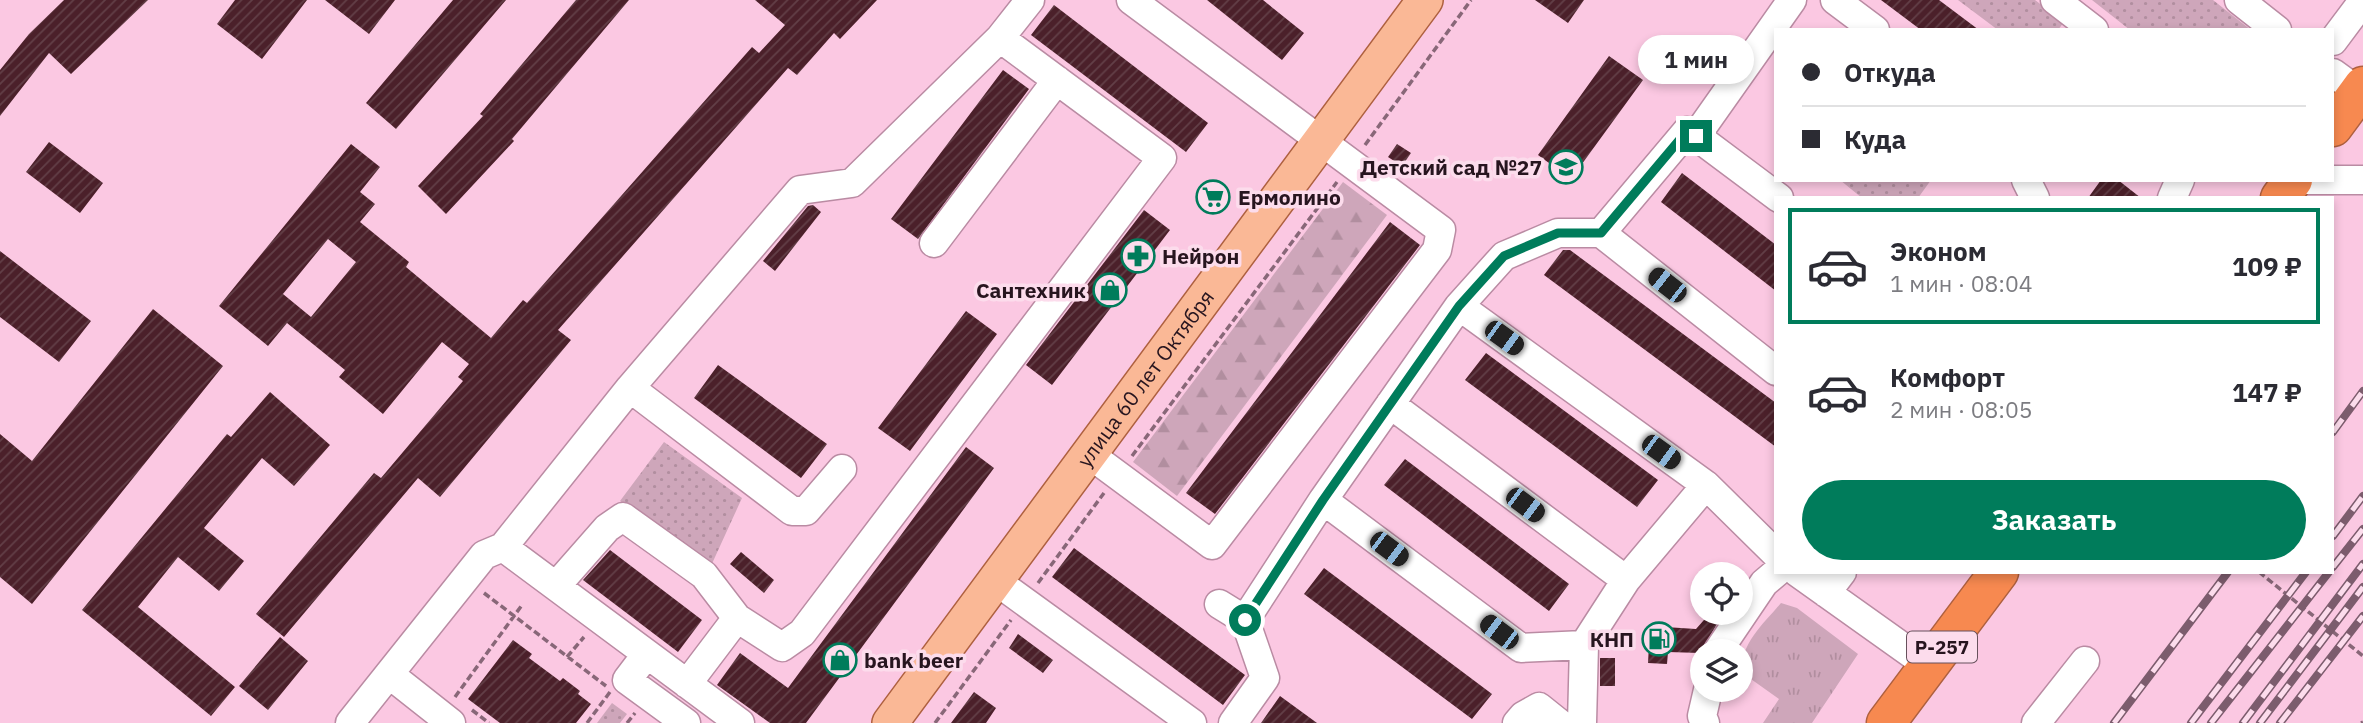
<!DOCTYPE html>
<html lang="ru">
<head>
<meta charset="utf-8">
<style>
	:root { --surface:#fff; --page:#f7f7f7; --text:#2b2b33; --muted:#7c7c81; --line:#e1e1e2; --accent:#007c5b }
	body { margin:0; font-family:"IBM Plex Sans",sans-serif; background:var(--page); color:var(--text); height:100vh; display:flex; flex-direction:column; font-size:26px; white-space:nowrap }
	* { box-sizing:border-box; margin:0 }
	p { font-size:23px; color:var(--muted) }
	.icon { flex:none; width:38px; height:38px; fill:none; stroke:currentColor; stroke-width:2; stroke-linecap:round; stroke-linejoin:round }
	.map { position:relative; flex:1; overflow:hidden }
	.drawer { position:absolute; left:1774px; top:196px; width:560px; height:378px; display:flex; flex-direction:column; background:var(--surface); border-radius:0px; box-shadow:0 4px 10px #0003 }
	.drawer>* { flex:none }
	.banner { position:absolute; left:1774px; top:28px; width:560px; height:154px; border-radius:0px; box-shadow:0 4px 10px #0003; display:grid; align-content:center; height:154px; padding:0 28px; background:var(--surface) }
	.fabs { position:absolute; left:1690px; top:562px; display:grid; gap:14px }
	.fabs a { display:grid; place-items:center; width:63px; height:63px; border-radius:50%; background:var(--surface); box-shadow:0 4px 10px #0003; font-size:35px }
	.end { position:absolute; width:32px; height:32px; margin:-16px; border:9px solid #007c5b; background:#fff; box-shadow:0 0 0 4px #fff }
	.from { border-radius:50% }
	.bubble { position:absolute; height:49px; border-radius:24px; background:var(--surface); box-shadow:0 4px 10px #0003; font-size:23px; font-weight:800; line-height:49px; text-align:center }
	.car { position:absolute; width:21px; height:42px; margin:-21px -10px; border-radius:9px; box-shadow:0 0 5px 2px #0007; background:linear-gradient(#222 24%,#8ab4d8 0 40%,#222 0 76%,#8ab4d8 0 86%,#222 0) }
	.banner b { display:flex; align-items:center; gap:24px; height:66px; font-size:26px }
	.banner b+b { border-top:2px solid var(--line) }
	.banner i { width:18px; height:18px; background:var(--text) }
	ul { padding:12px 0 0; list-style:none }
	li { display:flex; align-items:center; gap:21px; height:116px; margin:0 14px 10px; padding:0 14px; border:4px solid transparent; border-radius:0px }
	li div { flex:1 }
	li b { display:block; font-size:26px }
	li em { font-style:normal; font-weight:800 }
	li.selected { border-color:var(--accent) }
	li>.icon { width:63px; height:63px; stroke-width:1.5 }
	.action { display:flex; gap:14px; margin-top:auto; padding:14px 28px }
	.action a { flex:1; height:80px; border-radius:42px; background:var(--accent); color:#fff; font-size:28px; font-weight:800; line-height:80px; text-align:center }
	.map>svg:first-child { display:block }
	.grass { fill:url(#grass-tufts) }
	.forest { fill:url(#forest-firs) }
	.park { fill:url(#park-dots) }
	.building { fill:url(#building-hatch); fill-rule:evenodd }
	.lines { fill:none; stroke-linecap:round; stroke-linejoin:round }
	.minor-casing { stroke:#ba8ba3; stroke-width:31 }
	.major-casing { stroke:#ae603f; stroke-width:38 }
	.highway-casing { stroke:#ae603f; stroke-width:41 }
	.path { stroke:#886778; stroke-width:3.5; stroke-dasharray:7 3.5; stroke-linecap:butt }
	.minor { stroke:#fff; stroke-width:28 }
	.major { stroke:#fab896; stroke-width:35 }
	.highway { stroke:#f78950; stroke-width:38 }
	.rail-casing { stroke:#7c5c6d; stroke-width:8 }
	.rail { stroke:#fcdcec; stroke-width:5; stroke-dasharray:16; stroke-linecap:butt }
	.route { stroke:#007c5b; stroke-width:9 }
	.labels { text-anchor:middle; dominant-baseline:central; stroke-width:7; stroke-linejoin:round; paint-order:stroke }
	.shield { fill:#fcdcec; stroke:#67515c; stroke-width:2 }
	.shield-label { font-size:19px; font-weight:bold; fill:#27151f }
	.poi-label { font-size:21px; font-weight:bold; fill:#27151f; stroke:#fcdcec; text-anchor:end }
	.street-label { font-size:21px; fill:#27151f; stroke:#fcdcec }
</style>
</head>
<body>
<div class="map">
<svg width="2363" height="723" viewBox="0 0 2363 723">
	<defs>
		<pattern id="grass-tufts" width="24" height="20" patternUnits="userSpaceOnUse" patternTransform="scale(1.75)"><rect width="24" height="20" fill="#cea6ba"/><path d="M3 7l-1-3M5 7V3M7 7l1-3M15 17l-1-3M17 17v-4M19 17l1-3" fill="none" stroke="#b18e9f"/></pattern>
		<pattern id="forest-firs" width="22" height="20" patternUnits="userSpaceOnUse" patternTransform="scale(1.75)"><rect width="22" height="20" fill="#cea6ba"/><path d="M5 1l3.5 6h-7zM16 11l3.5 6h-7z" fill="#b18e9f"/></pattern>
		<pattern id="park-dots" width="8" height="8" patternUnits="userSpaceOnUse" patternTransform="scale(1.75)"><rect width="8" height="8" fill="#cea6ba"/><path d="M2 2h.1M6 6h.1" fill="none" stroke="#b18e9f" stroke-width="1.8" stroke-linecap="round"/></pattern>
		<pattern id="building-hatch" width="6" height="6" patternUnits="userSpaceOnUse" patternTransform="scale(1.75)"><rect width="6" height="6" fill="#4b202a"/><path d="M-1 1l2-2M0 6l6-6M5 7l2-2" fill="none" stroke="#623f47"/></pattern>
	</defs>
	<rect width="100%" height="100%" fill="#fbc8e2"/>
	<path class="grass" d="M1781 603 1797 608 1858 654 1812 723H1763L1779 699 1741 672C1741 643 1763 624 1781 603Z"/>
	<path class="forest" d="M1343 182 1387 215 1177 496 1133 462Z"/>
	<path class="park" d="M1958 0H2035L2064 22 2058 30H1998Z
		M2092 0H2213L2251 30H2130Z
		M1840 180H1931L1918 198H1862Z
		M664 442 742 498 710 568 620 501Z
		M612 703 627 714 620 723H597Z"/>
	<path class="building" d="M64 0H148L71 74 49 53 0 116V70L29 34Z
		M235 0H307L262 59 217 24Z
		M325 0H395L369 34Z
		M453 0H506L396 129 366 103Z
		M576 0H629L512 139 514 141 446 214 418 186 483 116 480 114Z
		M755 0H877L840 39 834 33 797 75 788 68 558 330 571 340 440 497 418 478 284 637 256 614 374 473 381 478 463 381 458 377 469 364 442 342 383 414 339 377 345 370 287 323 268 346 219 306 351 144 380 167 360 192 375 204 360 222 409 262 406 267 491 338 523 300 527 303 752 47 759 53 785 25ZM328 239 356 262 311 317 283 294Z
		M1207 0H1263L1304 33 1282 60Z
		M1535 0H1584L1568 23Z
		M1881 0H1939L1979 30H1921Z
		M1054 5 1208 123 1186 152 1031 35Z
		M1609 56 1643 80 1571 179 1538 155Z
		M1003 70 1029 89 918 239 891 219Z
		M49 142 103 183 80 213 26 172Z
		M1397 144 1411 153 1402 166 1388 157Z
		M1682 173 1776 245V291L1661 202Z
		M2101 180H2118L2141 198H2088Z
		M1211 184 1226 195 1214 213 1199 202Z
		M813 205 821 212 775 271 763 261 808 206Z
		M1144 210 1170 230 1052 385 1026 365Z
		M1390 222 1420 245 1215 514 1186 493Z
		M1563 250H1570L1776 403V447L1544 275Z
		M0 251 91 321 59 362 0 317Z
		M153 309 223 366 32 604 0 577V434L32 461Z
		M966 311 997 334 910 451 878 428Z
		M1486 353 1658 480 1637 507 1465 380Z
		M718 365 827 444 801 478 694 398Z
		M270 392 330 445 294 486 262 458 204 528 244 561 219 591 178 557 138 607 235 687 211 716 82 610 227 434 231 437Z
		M966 447 994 468 806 723H770L717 685 740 653 788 688Z
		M1405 459 1569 584 1549 611 1384 485Z
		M1074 548 1245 675 1223 705 1052 577Z
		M610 550 702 620 678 652 583 580Z
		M741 552 774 580 764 593 730 564Z
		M1324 568 1492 694 1472 719 1304 594Z
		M1711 612H1724L1700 653 1668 652 1667 664 1648 663 1650 626 1696 629Z
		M1018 634 1053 660 1043 673 1009 648Z
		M280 637 308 661 268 710 239 686Z
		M513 640 532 654 529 658 560 681 563 678 580 691 578 694 591 704 576 723H500L468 699Z
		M1600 658H1615V686H1600Z
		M974 692 996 708 986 723H951Z
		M1280 696 1317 723H1261Z"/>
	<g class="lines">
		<defs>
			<path id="minor" d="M1835 0 1875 30
				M2055 0 2094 30
				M2239 0 2277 30
				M2333 41 2363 1
				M2333 73 2359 92
				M1696 136 1779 198
				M2026 180 2035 198
				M2293 180H2331
				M2333 180H2363
				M2172 198 2180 180
				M1601 233 1776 371
				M934 243 1057 80
				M1459 306 1706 485 1776 554
				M630 388 800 190 852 183 1000 38 1030 0
				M1390 404 1626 580
				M1089 454 1212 545 1437 250 1441 230 1131 0
				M1323 500 1521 648 1584 645
				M503 547 740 723
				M1797 572 1929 666
				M996 581 1192 723
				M556 586 607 528 623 517 704 575 737 618 782 647 802 633 1162 158 1000 38
				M1826 593 1842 572
				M1219 604 1245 620
				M1718 651 1764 583 1777 572
				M646 655 627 680 686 723
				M389 674 451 723
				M687 684 737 618
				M350 723 484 555 503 547 630 388 792 511H806L842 469
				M1233 723 1265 678 1245 620 1323 500 1459 306 1504 256 1558 233H1601L1687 131 1696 136 1792 0
				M1517 723 1523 716 1539 707 1559 723
				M1582 723 1584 645 1626 580 1706 485
				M1705 723 1702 716 1708 690
				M2036 723 2085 661"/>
			<g id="major">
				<path id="s1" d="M890 723 1425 0"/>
			</g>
			<path id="highway" d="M2333 127 2363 86
				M2280 198 2293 180
				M1886 723 1999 572"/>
		</defs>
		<use href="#minor" class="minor-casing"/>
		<use href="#major" class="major-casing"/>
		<use href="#highway" class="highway-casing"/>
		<path class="path" d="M1365 145 1471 0
			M1132 456 1337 182
			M2259 572 2363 656
			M1038 583 1104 493
			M484 593 606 686
			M567 657 584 637
			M455 697 522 605
			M472 710 489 723
			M587 723 610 692
			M627 723 635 713
			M935 723 1011 620
			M2361 723 2363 722"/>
		<use href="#minor" class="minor"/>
		<use href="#major" class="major"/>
		<use href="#highway" class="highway"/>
		<defs>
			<path id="rail" d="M2333 432 2363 391
				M2333 536 2363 496
				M2333 567 2363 529
				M2114 723 2228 572
				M2191 723 2306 572
				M2211 723 2329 572
				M2243 723 2363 564
				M2260 723 2363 587
				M2280 723 2363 616"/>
		</defs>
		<use href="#rail" class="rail-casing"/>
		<use href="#rail" class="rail"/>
	</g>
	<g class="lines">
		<path class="route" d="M1245 620 1323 500 1459 306 1504 256 1558 233H1601L1687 131 1696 136"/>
	</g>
	<defs>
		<symbol id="school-ring" viewBox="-11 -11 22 22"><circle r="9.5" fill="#fcdcec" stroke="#007c5b" stroke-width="1.5"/><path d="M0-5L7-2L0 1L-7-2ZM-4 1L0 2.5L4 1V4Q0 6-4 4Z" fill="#007c5b"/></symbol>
		<symbol id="supermarket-ring" viewBox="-11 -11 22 22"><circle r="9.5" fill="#fcdcec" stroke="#007c5b" stroke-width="1.5"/><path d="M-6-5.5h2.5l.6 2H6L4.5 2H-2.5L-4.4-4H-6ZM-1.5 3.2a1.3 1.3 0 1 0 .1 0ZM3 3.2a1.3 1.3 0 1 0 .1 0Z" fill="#007c5b"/></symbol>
		<symbol id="pharmacy-ring" viewBox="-11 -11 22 22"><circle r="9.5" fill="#fcdcec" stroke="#007c5b" stroke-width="1.5"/><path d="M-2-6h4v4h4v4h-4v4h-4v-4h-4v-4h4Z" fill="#007c5b"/></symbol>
		<symbol id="shop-ring" viewBox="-11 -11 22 22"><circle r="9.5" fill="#fcdcec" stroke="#007c5b" stroke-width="1.5"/><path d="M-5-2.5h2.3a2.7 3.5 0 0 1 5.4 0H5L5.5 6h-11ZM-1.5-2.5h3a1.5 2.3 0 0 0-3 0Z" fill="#007c5b"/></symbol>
		<symbol id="fuel-ring" viewBox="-11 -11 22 22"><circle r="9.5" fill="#fcdcec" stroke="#007c5b" stroke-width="1.5"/><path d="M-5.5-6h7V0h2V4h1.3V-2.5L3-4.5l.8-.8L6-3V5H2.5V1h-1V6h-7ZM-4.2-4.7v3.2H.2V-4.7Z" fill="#007c5b"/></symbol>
	</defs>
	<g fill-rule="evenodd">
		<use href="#school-ring" x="1547" y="148" width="38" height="38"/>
		<use href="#supermarket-ring" x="1194" y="178" width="38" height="38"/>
		<use href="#pharmacy-ring" x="1119" y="237" width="38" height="38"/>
		<use href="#shop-ring" x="1091" y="271" width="38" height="38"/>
		<use href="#fuel-ring" x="1640" y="620" width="38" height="38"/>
		<use href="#shop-ring" x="821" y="641" width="38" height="38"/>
	</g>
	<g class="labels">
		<rect class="shield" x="1907" y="631.5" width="70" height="31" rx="5"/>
		<g class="shield-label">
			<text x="1942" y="647">Р-257</text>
		</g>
		<g class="poi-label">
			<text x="1542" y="167">Детский сад №27</text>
			<text x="1238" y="197" text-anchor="start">Ермолино</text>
			<text x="1162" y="256" text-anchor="start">Нейрон</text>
			<text x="1086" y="290">Сантехник</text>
			<text x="1634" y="639">КНП</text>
			<text x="864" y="660" text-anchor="start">bank beer</text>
		</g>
		<g class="street-label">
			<text stroke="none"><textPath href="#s1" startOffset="429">улица 60 лет Октября</textPath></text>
		</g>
	</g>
</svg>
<div class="fabs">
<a><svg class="icon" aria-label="locate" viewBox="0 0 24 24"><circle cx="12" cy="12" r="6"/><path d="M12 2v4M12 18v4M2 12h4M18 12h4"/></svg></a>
<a><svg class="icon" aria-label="layers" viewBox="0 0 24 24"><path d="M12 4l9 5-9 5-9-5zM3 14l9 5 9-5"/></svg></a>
</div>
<i class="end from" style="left:1245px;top:620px"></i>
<i class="end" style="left:1696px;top:136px"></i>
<div class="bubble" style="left:1638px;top:35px;width:116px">1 мин</div>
<i class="car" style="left:1667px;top:285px;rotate:308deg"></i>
<i class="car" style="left:1504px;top:338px;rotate:126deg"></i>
<i class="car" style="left:1661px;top:452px;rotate:126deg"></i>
<i class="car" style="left:1525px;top:505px;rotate:127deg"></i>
<i class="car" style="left:1389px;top:549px;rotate:127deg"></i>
<i class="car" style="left:1499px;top:632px;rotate:307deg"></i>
<div class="banner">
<b><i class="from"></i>Откуда</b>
<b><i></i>Куда</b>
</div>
<section class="drawer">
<ul>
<li class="selected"><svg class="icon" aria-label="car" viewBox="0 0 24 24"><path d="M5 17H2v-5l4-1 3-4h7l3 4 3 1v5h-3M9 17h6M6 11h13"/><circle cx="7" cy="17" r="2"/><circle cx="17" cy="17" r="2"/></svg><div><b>Эконом</b><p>1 мин · 08:04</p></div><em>109 ₽</em></li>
<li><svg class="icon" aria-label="car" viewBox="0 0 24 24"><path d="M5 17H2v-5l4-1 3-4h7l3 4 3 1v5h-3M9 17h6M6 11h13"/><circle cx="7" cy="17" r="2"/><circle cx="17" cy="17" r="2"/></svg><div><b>Комфорт</b><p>2 мин · 08:05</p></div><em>147 ₽</em></li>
</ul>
<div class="action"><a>Заказать</a></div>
</section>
</div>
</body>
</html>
